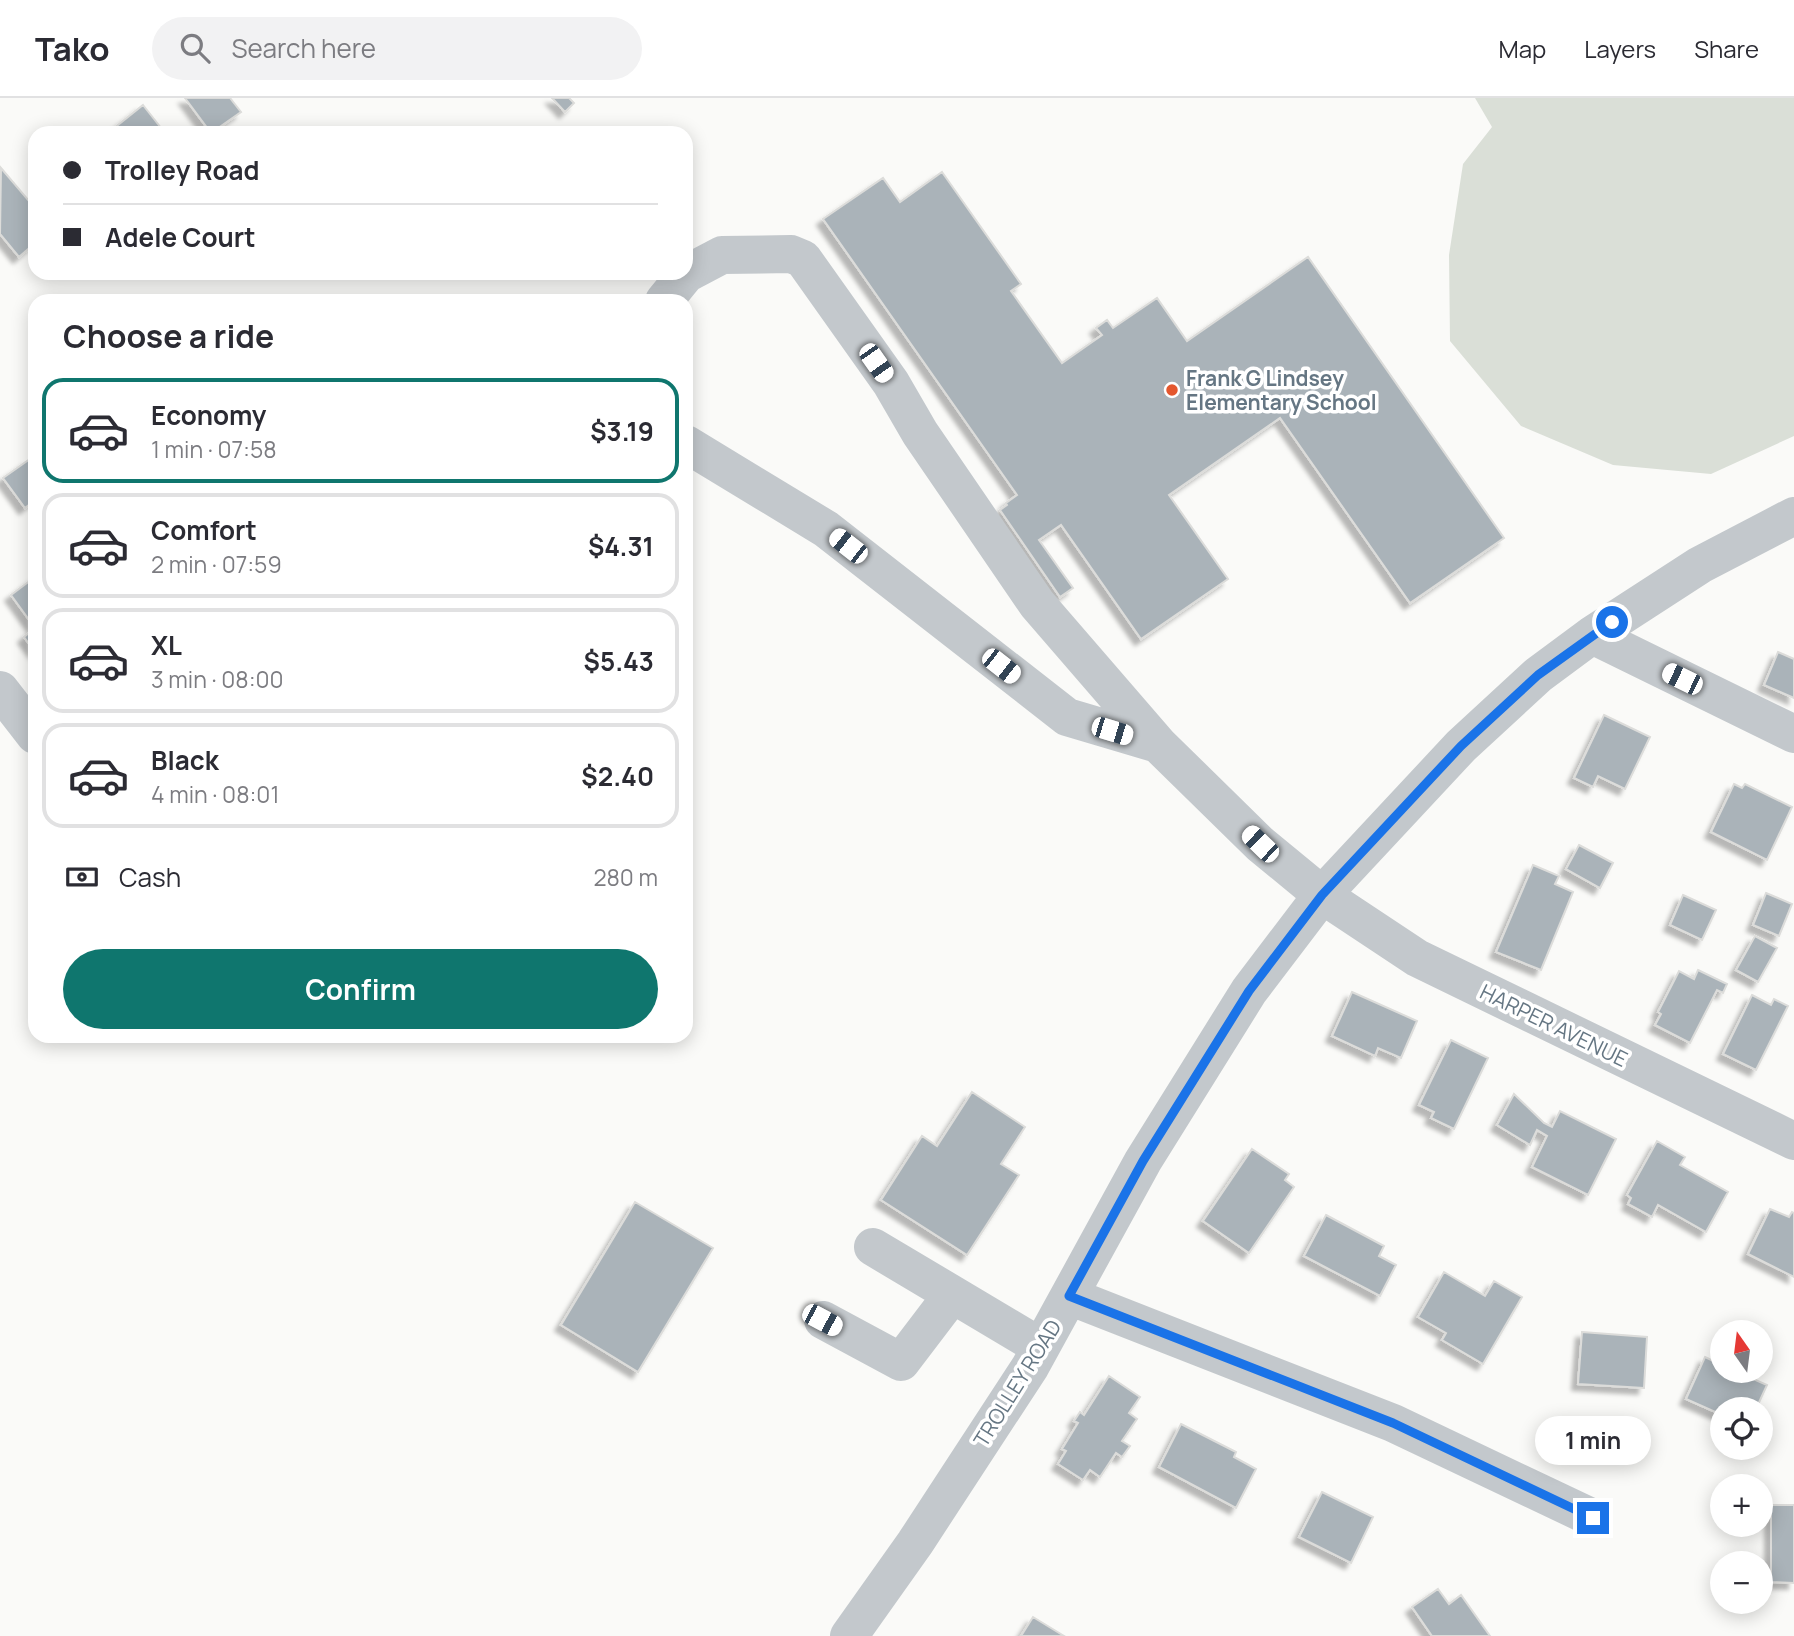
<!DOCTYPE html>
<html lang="en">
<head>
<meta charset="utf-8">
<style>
	:root { --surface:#fff; --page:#f2f2f3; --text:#2b2b33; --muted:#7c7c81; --line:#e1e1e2; --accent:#0f766e }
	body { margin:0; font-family:Manrope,sans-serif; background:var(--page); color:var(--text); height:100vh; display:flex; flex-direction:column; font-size:26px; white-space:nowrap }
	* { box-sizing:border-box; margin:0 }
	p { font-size:23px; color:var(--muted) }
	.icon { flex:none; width:38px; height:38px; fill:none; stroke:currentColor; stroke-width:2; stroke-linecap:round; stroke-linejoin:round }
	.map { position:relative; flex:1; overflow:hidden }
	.details { position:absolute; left:28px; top:196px; width:665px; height:749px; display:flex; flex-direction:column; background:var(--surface); border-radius:21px; box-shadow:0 4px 18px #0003 }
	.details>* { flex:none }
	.top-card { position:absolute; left:28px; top:28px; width:665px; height:154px; border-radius:21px; box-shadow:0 4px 18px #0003; display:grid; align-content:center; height:154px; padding:0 35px; background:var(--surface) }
	.needle { width:46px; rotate:346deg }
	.buttons { position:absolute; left:1710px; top:1222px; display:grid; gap:14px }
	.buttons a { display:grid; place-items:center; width:63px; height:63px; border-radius:50%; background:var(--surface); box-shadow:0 4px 18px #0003; font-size:35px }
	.end { position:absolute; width:32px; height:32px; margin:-16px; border:9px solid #1a73e8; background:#fff; box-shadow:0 0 0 4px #fff }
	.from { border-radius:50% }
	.bubble { position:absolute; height:49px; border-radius:24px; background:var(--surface); box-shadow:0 4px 18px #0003; font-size:23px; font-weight:700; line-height:49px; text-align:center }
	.car { position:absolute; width:21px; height:42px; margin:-21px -10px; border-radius:9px; box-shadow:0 0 5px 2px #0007; background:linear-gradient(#fff 24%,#345 0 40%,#fff 0 76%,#345 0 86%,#fff 0) }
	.top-card b { display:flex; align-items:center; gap:24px; height:66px; font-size:26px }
	.top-card b+b { border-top:2px solid var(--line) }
	.top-card i { width:18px; height:18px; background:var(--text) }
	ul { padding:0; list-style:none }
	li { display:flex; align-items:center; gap:21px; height:105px; margin:0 14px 10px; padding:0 21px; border:4px solid var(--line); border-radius:21px }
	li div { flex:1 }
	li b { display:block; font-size:26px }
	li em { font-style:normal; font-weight:700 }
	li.on { border-color:var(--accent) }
	li>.icon { width:63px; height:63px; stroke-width:1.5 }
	h2 { padding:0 35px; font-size:32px; line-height:84px }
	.pay { display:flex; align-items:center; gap:18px; height:77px; padding:0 35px; font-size:26px }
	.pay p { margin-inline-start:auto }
	.action { display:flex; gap:14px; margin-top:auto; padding:14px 35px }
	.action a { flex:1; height:80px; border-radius:42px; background:var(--accent); color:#fff; font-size:28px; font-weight:700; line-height:80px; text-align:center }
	header { display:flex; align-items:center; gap:42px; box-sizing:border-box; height:98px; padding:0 35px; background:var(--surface); border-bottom:2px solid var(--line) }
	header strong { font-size:33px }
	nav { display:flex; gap:38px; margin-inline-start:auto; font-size:24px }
	.search { width:490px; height:63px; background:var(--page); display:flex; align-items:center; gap:18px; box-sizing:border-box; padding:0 24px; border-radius:38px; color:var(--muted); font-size:26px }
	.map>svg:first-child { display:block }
	.green { fill:#dadfd7 }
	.building { fill:#aab3b9; stroke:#dcdcda; stroke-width:2; filter:url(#shadow) }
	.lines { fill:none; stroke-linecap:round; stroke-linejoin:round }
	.minor { stroke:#c3c8cc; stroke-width:38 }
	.route { stroke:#1a73e8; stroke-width:9 }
	.poi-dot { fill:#e4572e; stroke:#fff; stroke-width:2.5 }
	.labels { text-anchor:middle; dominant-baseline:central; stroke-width:7; stroke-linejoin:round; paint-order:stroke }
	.poi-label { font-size:21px; font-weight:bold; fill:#657683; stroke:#fff; text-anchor:start }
	.street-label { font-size:21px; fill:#657683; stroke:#fff }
</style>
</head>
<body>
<header>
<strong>Tako</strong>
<div class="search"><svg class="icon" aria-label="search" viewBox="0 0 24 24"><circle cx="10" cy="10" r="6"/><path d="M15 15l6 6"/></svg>Search here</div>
<nav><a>Map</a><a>Layers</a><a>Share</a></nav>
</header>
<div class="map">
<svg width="1794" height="1538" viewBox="0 0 1794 1538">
	<defs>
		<filter id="shadow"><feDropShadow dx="-6" dy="6" stdDeviation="2" flood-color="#0004"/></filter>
	</defs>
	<rect width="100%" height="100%" fill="#fafaf8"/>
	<path class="green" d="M1475 0H1794V338L1711 376 1613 367 1521 328 1450 243 1449 157 1463 66 1492 29Z"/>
	<path class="building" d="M185 0H230L241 14 211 35Z
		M552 0H569L574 5 565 14Z
		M143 7 165 35H108Z
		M1 70 35 110V145L19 159 0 136Z
		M942 74 1021 186 1011 193 1062 265 1102 237 1096 230 1107 222 1113 230 1157 200 1187 243 1308 159 1504 440 1410 505 1280 320 1169 397 1228 481 1141 541 1061 427 1039 442 1073 490 1060 499 1000 412 1007 407 1006 405 1017 397 823 121 883 80 900 104Z
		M30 361 35 368V402L25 410 3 380Z
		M35 479V530L11 497Z
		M35 530V554L24 539Z
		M1778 554 1794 561V600L1764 587Z
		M1604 617 1650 639 1625 691 1598 678 1593 689 1574 680Z
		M1734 686 1742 690 1745 686 1792 709 1767 762 1711 734Z
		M1579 747 1613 765 1600 790 1566 771Z
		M1533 767 1559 778 1555 786 1573 794 1541 872 1496 854Z
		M1766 795 1792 806 1779 838 1753 827Z
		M1683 797 1716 812 1702 842 1670 827Z
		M1755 838 1777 850 1758 884 1736 872Z
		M1698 872 1727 886 1723 895 1717 892 1690 945 1655 927 1661 916 1658 914 1679 873 1694 881Z
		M1352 894 1417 923 1401 960 1378 950 1375 958 1332 938Z
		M1752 897 1771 907 1774 901 1788 908 1756 972 1723 956Z
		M1451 942 1488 960 1454 1031 1431 1020 1434 1014 1419 1007Z
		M972 994 1025 1029 1001 1066 1019 1077 967 1157 881 1102 922 1038 937 1048Z
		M1514 996 1544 1025 1552 1029 1560 1013 1616 1041 1588 1097 1532 1069 1547 1038 1537 1032 1530 1047 1497 1027Z
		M1657 1043 1685 1059 1680 1067 1728 1094 1706 1134 1658 1107 1652 1119 1628 1106 1631 1100 1627 1097Z
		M1252 1051 1289 1076 1285 1082 1294 1089 1249 1155 1203 1123Z
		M635 1104 713 1150 638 1274 561 1227Z
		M1770 1111 1789 1119 1792 1114 1794 1115V1179L1748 1156Z
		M1326 1117 1384 1148 1379 1158 1396 1167 1380 1198 1304 1158Z
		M1444 1174 1485 1198 1494 1183 1522 1199 1483 1266 1442 1242 1446 1235 1418 1219Z
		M1582 1234 1647 1239 1644 1290 1578 1286Z
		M1705 1259 1722 1267V1272H1733L1767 1287 1756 1311H1722V1317L1686 1301Z
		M1109 1278 1140 1299 1129 1315 1137 1321 1122 1343 1130 1348 1122 1359 1116 1355 1100 1379 1090 1372 1083 1382 1058 1366 1066 1353 1062 1351 1078 1325 1074 1323 1080 1314 1084 1317Z
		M1181 1326 1236 1354 1234 1359 1256 1371 1236 1410 1159 1369Z
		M1322 1394 1373 1419 1351 1465 1299 1439Z
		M1771 1407H1794V1485L1771 1484Z
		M1438 1491 1449 1506 1461 1497 1490 1538H1432L1412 1509Z
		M1033 1519 1064 1538H1021Z"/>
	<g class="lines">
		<path class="minor" d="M664 203 686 176 722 157 791 156 803 161 891 285 920 335 1037 506 1158 646 1067 619 826 431 686 346
			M1592 537 1794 636
			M0 592 35 637
			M1158 646 1260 746 1322 797 1417 860 1794 1043
			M873 1149 1041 1249
			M1069 1198 1393 1325 1593 1420
			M823 1222 901 1264 952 1197
			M849 1538 915 1445 1030 1269 1143 1063 1249 893 1322 797 1461 648 1538 577 1592 537 1700 467 1794 418"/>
	</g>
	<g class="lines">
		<path class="route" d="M1593 1420 1393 1325 1069 1198 1143 1063 1249 893 1322 797 1461 648 1538 577 1612 524"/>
	</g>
	<circle class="poi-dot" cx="1172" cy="292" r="7"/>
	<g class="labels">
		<g class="poi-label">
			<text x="1186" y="280">Frank G Lindsey<tspan x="1186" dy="24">Elementary School</tspan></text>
		</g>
		<g class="street-label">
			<text transform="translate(1554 927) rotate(26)">HARPER AVENUE</text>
			<text transform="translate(1017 1285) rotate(-58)">TROLLEY ROAD</text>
		</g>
	</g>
</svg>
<div class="buttons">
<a><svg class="needle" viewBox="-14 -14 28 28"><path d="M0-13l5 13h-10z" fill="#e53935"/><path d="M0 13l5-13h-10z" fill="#7c7c81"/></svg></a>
<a><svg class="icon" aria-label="locate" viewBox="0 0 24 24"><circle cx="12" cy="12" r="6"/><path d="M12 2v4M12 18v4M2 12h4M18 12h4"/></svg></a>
<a>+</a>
<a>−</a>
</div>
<i class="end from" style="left:1612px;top:524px"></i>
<i class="end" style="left:1593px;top:1420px"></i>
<div class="bubble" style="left:1535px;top:1318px;width:116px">1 min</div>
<i class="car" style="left:876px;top:265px;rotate:145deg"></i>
<i class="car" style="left:848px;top:448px;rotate:308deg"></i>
<i class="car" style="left:1001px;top:568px;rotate:128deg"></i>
<i class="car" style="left:1682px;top:581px;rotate:296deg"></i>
<i class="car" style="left:1112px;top:633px;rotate:107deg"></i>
<i class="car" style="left:1260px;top:746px;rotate:314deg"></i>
<i class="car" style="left:822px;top:1222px;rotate:118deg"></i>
<div class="top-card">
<b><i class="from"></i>Trolley Road</b>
<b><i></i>Adele Court</b>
</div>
<section class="details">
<h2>Choose a ride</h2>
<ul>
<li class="on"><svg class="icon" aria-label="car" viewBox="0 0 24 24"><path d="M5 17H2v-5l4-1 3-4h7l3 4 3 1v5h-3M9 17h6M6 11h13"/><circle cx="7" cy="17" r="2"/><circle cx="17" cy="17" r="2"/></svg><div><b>Economy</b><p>1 min · 07:58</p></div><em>$3.19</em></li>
<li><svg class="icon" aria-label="car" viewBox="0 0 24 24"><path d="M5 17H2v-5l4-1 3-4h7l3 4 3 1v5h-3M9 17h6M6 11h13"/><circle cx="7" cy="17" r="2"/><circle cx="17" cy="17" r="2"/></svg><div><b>Comfort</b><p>2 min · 07:59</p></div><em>$4.31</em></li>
<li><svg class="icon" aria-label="car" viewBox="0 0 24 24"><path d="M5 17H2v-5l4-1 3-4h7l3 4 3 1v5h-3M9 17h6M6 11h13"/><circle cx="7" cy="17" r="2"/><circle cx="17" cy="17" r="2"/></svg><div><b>XL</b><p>3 min · 08:00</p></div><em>$5.43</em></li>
<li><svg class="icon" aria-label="car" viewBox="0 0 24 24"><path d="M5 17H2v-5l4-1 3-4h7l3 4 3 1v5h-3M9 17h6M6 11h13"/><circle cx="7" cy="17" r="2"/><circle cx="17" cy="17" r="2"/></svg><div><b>Black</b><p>4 min · 08:01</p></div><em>$2.40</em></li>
</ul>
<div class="pay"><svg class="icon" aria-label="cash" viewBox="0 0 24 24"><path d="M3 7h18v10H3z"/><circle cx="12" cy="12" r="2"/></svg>Cash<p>280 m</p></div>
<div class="action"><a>Confirm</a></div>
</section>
</div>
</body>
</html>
